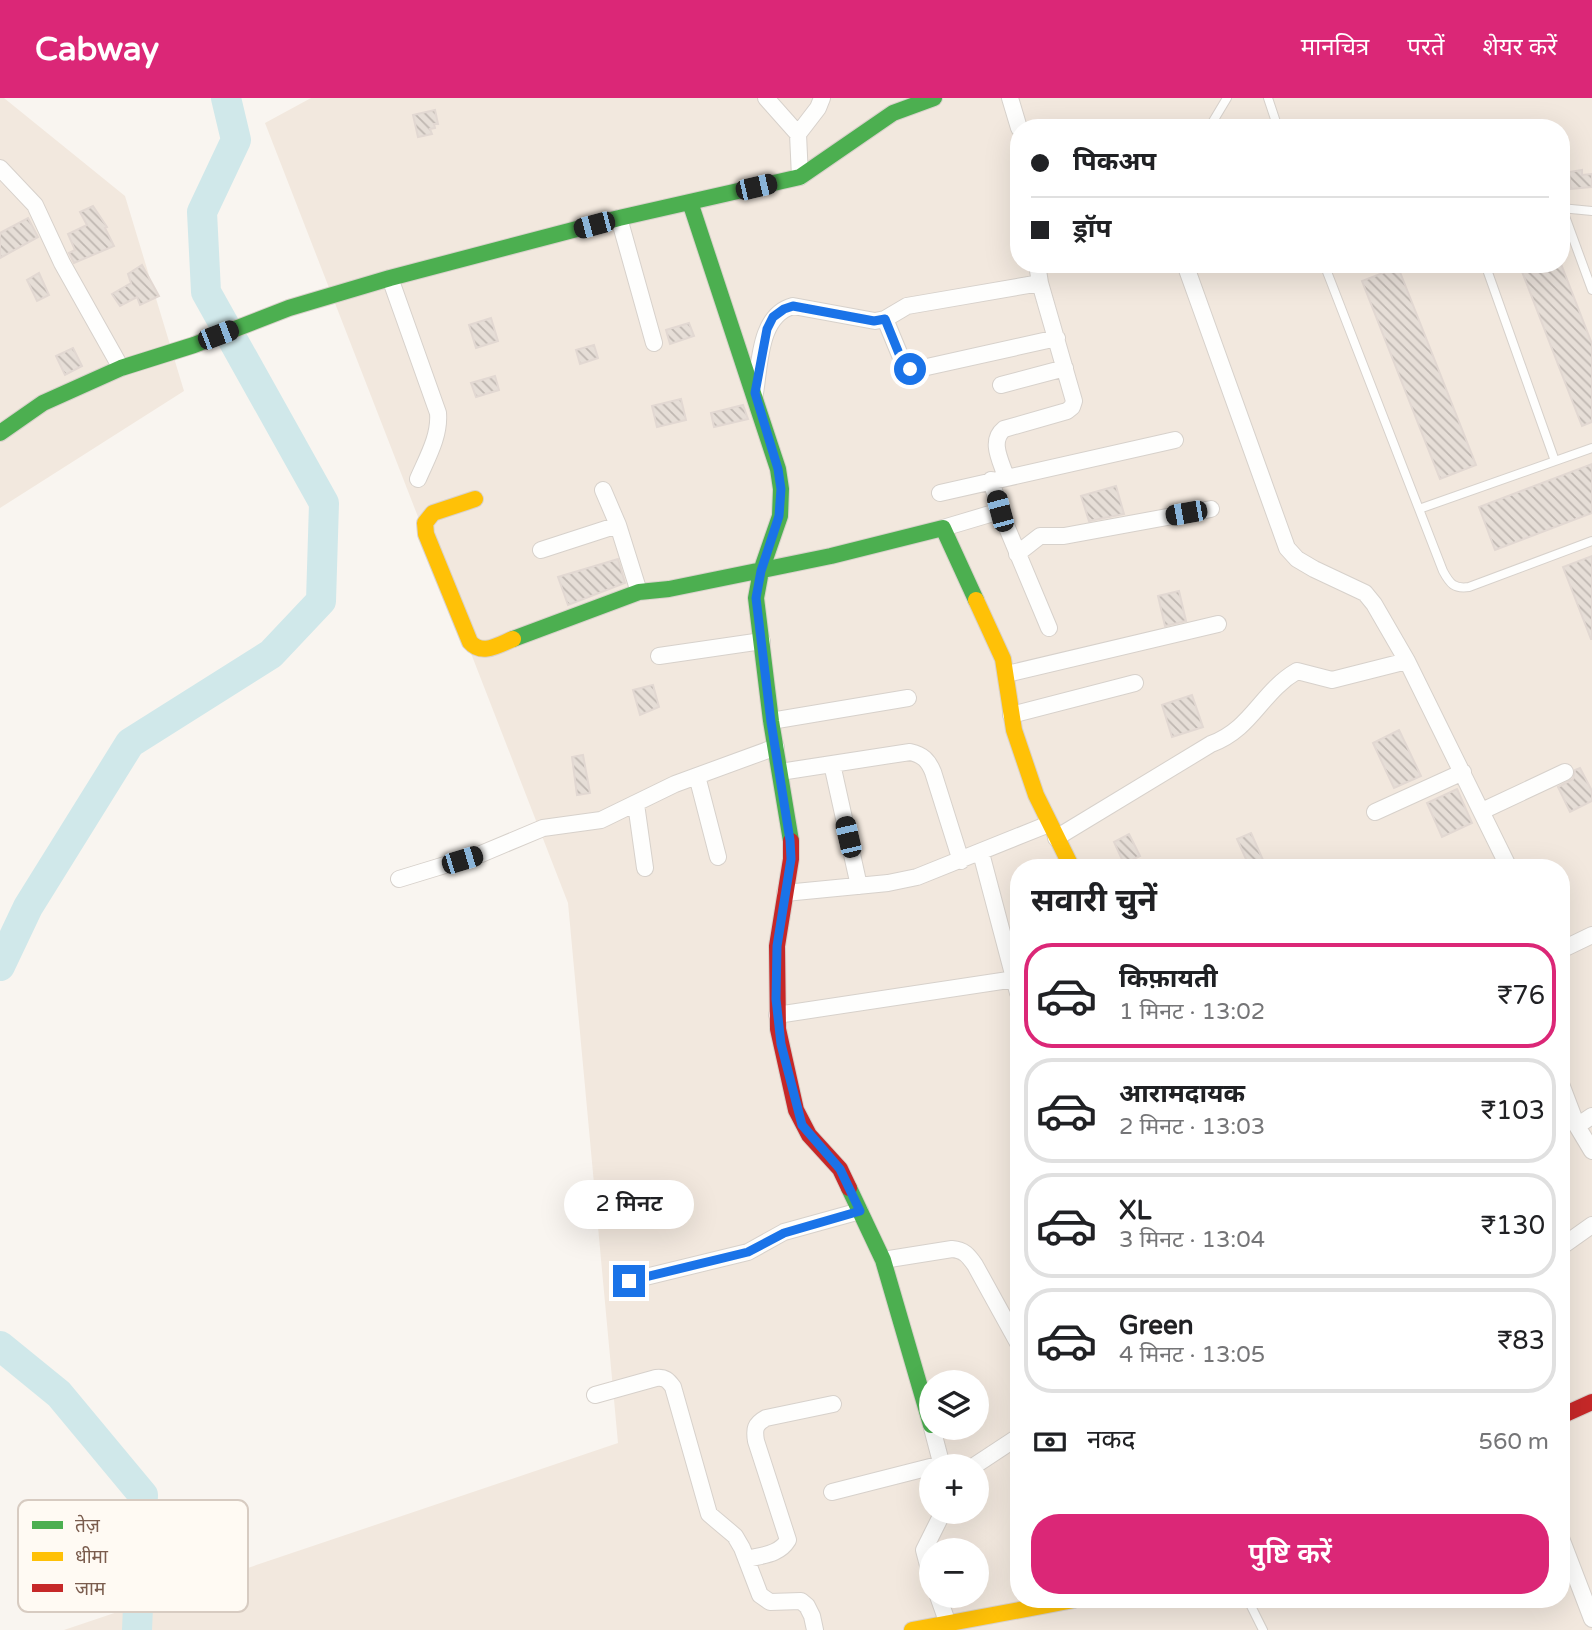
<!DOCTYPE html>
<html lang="hi">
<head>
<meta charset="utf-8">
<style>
	:root { --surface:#fff; --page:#f6f6f6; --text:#202124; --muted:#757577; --line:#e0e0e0; --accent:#db2777 }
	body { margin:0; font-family:"Varela Round","Noto Sans Devanagari",sans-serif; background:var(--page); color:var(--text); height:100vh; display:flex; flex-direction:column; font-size:26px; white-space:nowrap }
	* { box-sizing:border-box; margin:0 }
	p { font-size:23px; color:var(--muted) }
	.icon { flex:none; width:38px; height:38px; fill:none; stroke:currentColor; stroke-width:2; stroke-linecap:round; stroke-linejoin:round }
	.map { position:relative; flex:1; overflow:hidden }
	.panel { position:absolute; left:1010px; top:761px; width:560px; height:749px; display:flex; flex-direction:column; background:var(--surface); border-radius:28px; box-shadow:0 7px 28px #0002 }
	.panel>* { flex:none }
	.guide { position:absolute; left:1010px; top:21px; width:560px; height:154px; border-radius:28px; box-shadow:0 7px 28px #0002; display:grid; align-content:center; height:154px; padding:0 21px; background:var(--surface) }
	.fabs { position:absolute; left:919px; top:1272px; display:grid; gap:14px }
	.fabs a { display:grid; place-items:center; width:70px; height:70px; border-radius:50%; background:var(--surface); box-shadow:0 7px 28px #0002; font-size:35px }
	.end { position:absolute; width:32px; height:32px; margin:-16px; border:9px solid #1a73e8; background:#fff; box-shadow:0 0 0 4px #fff }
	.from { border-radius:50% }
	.bubble { position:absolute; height:49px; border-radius:24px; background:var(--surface); box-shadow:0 7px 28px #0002; font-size:23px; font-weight:600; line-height:49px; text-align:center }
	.car { position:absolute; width:21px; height:42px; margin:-21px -10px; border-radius:9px; box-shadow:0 0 5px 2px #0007; background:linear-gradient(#222 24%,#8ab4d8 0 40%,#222 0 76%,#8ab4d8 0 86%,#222 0) }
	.guide b { display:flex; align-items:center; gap:24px; height:66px; font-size:26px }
	.guide b+b { border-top:2px solid var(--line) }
	.guide i { width:18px; height:18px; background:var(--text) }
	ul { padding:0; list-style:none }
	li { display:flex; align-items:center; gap:21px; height:105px; margin:0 14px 10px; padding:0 7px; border:4px solid var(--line); border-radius:28px }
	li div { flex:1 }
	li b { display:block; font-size:26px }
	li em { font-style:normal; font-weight:600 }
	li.selected { border-color:var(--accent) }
	li>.icon { width:63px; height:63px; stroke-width:1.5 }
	h2 { padding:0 21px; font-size:32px; line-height:84px }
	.pay { display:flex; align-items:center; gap:18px; height:77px; padding:0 21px; font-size:26px }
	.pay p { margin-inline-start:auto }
	.button { display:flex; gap:14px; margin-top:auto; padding:14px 21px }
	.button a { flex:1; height:80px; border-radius:28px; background:var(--accent); color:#fff; font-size:28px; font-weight:600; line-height:80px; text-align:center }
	header { display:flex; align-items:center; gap:42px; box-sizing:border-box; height:98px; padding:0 35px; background:var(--accent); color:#fff }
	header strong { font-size:33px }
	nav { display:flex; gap:38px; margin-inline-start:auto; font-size:24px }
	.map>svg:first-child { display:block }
	.residential { fill:#f2e8de; fill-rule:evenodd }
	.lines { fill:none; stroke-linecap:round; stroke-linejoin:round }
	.river { stroke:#d0e8ea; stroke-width:30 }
	.building { fill:url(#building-back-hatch); stroke:#e2d8d2; stroke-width:2 }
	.lane-casing { stroke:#d7d1cb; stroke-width:10 }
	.street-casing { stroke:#d7d1cb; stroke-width:18 }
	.fast-casing { stroke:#d9d2cb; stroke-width:18 }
	.slow-casing { stroke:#d9d2cb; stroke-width:18 }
	.jam-casing { stroke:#d9d2cb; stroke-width:18 }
	.lane { stroke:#fefefd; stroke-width:8 }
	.street { stroke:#fefefd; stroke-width:16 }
	.fast { stroke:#4caf50; stroke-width:16 }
	.slow { stroke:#ffc107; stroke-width:16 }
	.jam { stroke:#c62828; stroke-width:16 }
	.route { stroke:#1a73e8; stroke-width:9 }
	.key { fill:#fffaf3; stroke:#d7cbc1; stroke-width:2 }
	.key-label { font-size:19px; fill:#7a5c4d }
</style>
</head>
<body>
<header>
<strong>Cabway</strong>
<nav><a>मानचित्र</a><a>परतें</a><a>शेयर करें</a></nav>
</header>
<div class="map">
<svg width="1592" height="1532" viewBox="0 0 1592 1532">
	<defs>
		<pattern id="building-back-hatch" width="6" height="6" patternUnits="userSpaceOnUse" patternTransform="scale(1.75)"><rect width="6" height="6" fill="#e6ded7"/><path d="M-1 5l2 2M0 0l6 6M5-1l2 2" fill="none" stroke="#bfb7b1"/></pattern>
	</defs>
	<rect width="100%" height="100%" fill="#f9f5f0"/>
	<path class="residential" d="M0 0H4L125 98 184 293 0 410Z
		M311 0H1592V1532H64L618 1345 568 805 265 25ZM1018 30H1561V166H1018ZM1018 770H1561V1502H1018ZM931 1284H976V1330H931ZM931 1368H976V1414H931ZM931 1452H976V1498H931Z"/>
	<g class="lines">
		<path class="river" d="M0 868 28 809 130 645 271 556 321 503 324 405 206 194 202 114 236 42 226 0
			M0 1248 59 1296 143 1397 137 1532"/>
	</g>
	<path class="building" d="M435 12 438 26H434L435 30 430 31 432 36 418 39 413 17Z
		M1582 72V77L1592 76V89L1571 91 1569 74Z
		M93 108 107 129 105 130 114 148 74 165 69 155 75 152 68 136 87 127 80 114Z
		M28 120 38 139 0 160V135Z
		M1519 166H1561L1592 246V324L1582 328Z
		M142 167 159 198 140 207 137 199 120 208 112 196 131 185 128 176Z
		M1398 169 1476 367 1440 381 1362 183Z
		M39 175 49 197 37 203 27 182Z
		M491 220 498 243 476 250 469 227Z
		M689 225 694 238 670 246 666 232Z
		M594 247 598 260 580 266 576 252Z
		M73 250 82 268 65 277 56 258Z
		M495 278 499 292 476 299 471 285Z
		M681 301 686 322 657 329 652 308Z
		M743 307 748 321 714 329 711 315Z
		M1592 366V415L1495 452 1479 409Z
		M1116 388 1124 416 1089 423 1081 398Z
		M1592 458V541H1591L1563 469Z
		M618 461 625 485 568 507 558 479Z
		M1179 493 1186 523 1165 528 1158 498Z
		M653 587 659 609 640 617 633 592Z
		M1192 597 1203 629 1172 639 1162 607Z
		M1399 632 1421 678 1394 690 1373 645Z
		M583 657 590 695 577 697 572 659Z
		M1580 670 1592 693V703L1570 714 1558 689 1573 681 1575 672Z
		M1457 691 1472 725 1442 739 1427 705Z
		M1251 735 1263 762 1249 768 1237 741Z
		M1129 736 1140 758 1124 766 1114 744Z"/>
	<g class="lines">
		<defs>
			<path id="lane" d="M1268 0 1278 30
				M1209 30 1227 0
				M1561 110 1592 113
				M1562 110 1592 192
				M1324 166 1443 473C1450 486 1454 491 1469 489L1592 443
				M1485 166 1555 363
				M1419 411 1592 350
				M1248 1502 1263 1532"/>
			<path id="street" d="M766 0 798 36
				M1010 0 1019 30
				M0 70 35 107 62 165 121 270
				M800 79 798 36 818 10 822 0
				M619 120 654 245
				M1185 166 1287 450 1297 461 1314 471 1365 495 1374 506 1407 563 1509 770
				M390 180 438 315C440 338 427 360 418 381
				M885 221 904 267 910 271H918L1057 240
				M1001 287 1065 270
				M755 295C760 266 759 217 793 208L875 223 885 221 907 208 1040 185
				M1006 379C1001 363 989 343 1004 331L1067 313 1072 309 1074 303 1040 185 1037 166
				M991 382 1000 413
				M603 392 618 427 639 494
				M940 395 1175 342
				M943 430 1000 413 1049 530
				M541 452 618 427
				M1017 456 1040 438H1064L1211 411
				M659 558 762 543
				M1007 576 1218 526
				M1011 617 1135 585
				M771 623 908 600
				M832 666 859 788
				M780 674 910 654C923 657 928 662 933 674L961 763
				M697 678 718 759
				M636 706 645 770
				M1482 713 1565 674
				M1375 714 1463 674
				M1056 740 1211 646C1252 631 1261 594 1297 573L1332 582 1407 563
				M981 755 1018 895
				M399 781 481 756 543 730 601 722 675 686 776 649
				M785 795 888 785 917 779 1049 726
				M1561 852 1592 837
				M777 917 1015 881
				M1561 986 1577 1028 1592 1053
				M1577 1028 1592 1018
				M1561 1149 1592 1127
				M883 1162 952 1151C964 1152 968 1157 975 1167L1018 1245
				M629 1183 748 1154 784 1134 860 1113
				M595 1297 656 1280C665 1279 668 1282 673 1289L709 1416 735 1438 742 1450 760 1497 770 1504 801 1503 807 1508 812 1518 815 1532
				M932 1330 942 1368
				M974 1368 1018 1339
				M832 1394 942 1366
				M1561 1440 1592 1521
				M747 1461C762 1457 779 1457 788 1442L756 1343C754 1331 755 1326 766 1320L833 1306
				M931 1479 924 1452 943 1414
				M938 1498 948 1526"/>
			<path id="fast" d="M690 104 778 371 781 391 780 418 761 473 756 500 771 623 791 743
				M0 335 43 305 121 270 194 247 289 210 390 180 619 120 800 79 893 15 934 0
				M513 541 639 494 669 491 831 458 943 430 976 502
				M849 1090 883 1162 931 1327"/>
			<path id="slow" d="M475 401 433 415 425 425 426 436 470 544C482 558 498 547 513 541
				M976 502 1003 561 1014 632 1036 697 1072 770
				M912 1532 1074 1502"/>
			<path id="jam" d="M791 743V761L777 848 778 931 796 1012 809 1037 840 1071 849 1090
				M1561 1318 1592 1304"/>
		</defs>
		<use href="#lane" class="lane-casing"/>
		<use href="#street" class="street-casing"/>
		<use href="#fast" class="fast-casing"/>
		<use href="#slow" class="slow-casing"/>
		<use href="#jam" class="jam-casing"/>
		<use href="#lane" class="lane"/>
		<use href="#street" class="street"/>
		<use href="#fast" class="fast"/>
		<use href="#slow" class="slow"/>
		<use href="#jam" class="jam"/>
	</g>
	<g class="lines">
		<path class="route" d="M629 1183 748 1154 784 1135 860 1113 840 1071 802 1027 781 946 776 901 777 848 791 761 790 742 771 624 756 500 761 473 779 418 781 391 778 371 755 295 767 231 773 219 784 211 793 208 874 223 885 221 904 268 910 271"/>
	</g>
	<rect x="18" y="1402" width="230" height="112" rx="10" class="key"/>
	<rect x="32" y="1423" width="31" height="8" fill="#4caf50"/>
	<rect x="32" y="1454" width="31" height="9" fill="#ffc107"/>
	<rect x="32" y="1486" width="31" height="8" fill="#c62828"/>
	<g class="key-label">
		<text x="75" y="1434">तेज़</text>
		<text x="75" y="1465">धीमा</text>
		<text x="75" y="1497">जाम</text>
	</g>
</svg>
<div class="fabs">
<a><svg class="icon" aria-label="layers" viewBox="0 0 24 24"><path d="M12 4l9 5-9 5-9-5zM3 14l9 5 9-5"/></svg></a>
<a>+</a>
<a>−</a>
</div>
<i class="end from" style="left:910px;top:271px"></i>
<i class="end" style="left:629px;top:1183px"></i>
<div class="bubble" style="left:564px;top:1082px;width:130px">2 मिनट</div>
<i class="car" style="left:756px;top:89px;rotate:77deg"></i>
<i class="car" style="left:594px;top:127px;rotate:255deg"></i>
<i class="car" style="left:218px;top:237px;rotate:69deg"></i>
<i class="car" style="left:1000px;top:413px;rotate:345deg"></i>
<i class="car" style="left:1186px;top:415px;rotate:260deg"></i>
<i class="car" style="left:848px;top:739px;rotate:347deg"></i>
<i class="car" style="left:462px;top:762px;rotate:73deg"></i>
<div class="guide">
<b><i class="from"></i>पिकअप</b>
<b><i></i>ड्रॉप</b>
</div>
<section class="panel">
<h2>सवारी चुनें</h2>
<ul>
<li class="selected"><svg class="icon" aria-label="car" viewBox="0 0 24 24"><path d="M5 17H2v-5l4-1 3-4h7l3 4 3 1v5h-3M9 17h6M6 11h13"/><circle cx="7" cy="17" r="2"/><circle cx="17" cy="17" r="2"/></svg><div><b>किफ़ायती</b><p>1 मिनट · 13:02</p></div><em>₹76</em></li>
<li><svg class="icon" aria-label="car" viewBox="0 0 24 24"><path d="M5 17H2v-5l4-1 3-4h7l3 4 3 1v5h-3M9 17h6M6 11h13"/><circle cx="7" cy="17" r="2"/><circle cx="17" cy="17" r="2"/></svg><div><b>आरामदायक</b><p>2 मिनट · 13:03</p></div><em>₹103</em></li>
<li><svg class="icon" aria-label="car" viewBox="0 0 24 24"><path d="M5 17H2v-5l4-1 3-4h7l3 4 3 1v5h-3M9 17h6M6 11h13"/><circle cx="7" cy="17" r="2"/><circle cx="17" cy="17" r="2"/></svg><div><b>XL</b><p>3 मिनट · 13:04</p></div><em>₹130</em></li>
<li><svg class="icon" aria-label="car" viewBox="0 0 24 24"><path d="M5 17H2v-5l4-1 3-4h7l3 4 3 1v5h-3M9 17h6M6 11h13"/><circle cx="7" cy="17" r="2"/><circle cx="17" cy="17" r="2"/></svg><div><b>Green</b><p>4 मिनट · 13:05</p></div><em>₹83</em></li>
</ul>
<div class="pay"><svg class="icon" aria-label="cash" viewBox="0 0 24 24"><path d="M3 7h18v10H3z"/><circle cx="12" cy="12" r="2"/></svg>नकद<p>560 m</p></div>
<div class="button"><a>पुष्टि करें</a></div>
</section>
</div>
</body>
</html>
